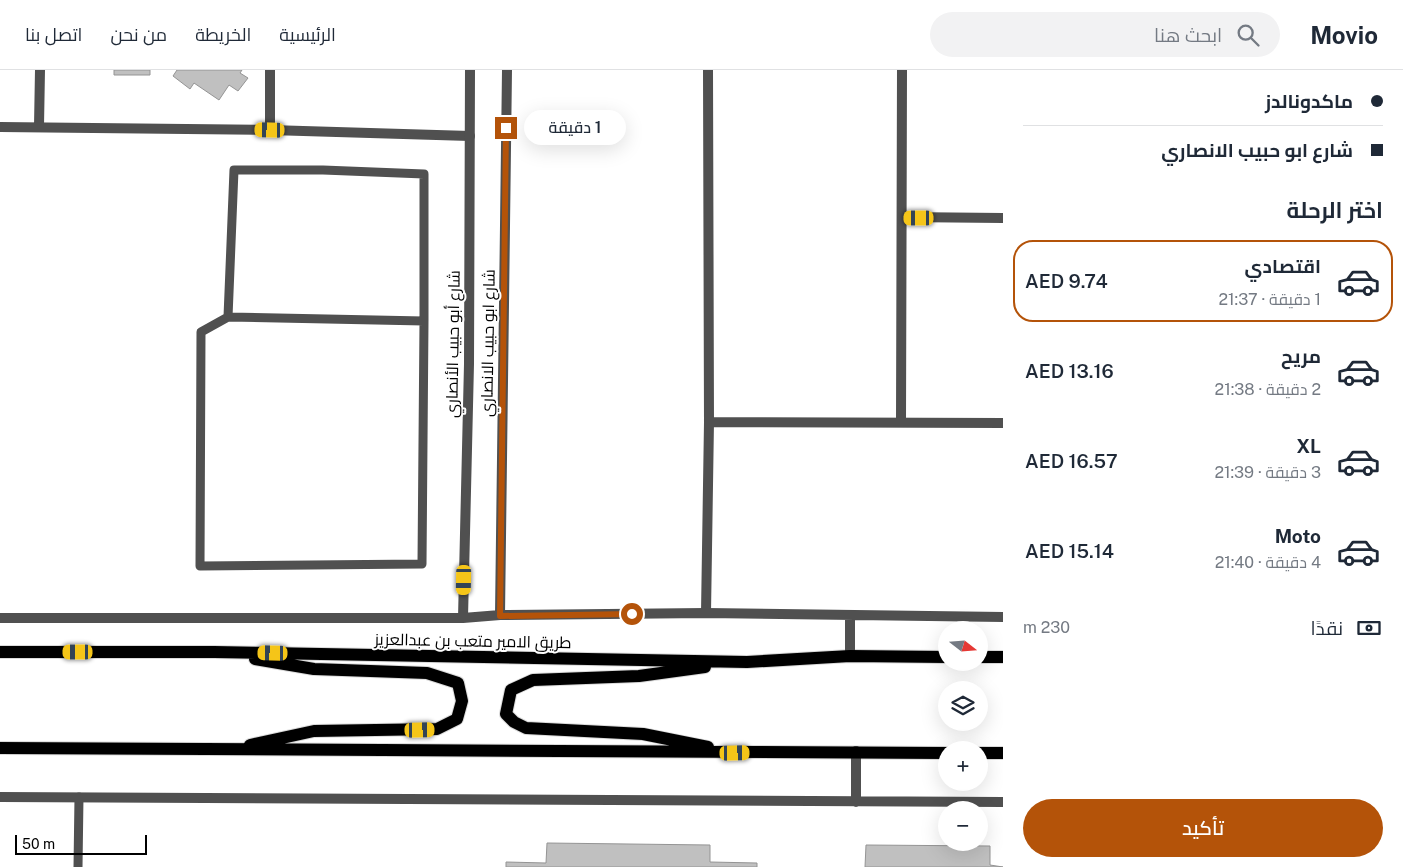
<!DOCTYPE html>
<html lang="ar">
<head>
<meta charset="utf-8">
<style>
	:root { --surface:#fff; --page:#f2f2f3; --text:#1f2937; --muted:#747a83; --line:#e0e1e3; --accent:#b45309 }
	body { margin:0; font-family:"Public Sans",Cairo,sans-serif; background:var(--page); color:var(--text); direction:rtl; height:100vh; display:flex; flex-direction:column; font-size:19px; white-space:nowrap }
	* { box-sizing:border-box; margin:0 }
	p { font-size:16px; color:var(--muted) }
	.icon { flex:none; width:28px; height:28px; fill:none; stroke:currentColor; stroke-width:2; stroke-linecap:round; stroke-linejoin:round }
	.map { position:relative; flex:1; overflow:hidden; direction:ltr }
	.panel { display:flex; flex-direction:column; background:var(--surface); width:400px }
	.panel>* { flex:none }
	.banner { display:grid; align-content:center; height:110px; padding:0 20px; background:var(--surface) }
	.needle { width:32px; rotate:107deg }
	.controls { position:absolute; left:938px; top:551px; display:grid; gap:10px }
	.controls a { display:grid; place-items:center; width:50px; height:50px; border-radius:50%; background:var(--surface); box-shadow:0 5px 20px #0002; font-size:25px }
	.scale { position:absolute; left:15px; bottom:12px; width:132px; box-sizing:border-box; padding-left:5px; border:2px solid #000; border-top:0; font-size:14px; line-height:18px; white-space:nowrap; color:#000; -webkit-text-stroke:4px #fff; paint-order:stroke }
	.end { position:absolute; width:22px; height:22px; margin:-11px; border:6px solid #b45309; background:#fff; box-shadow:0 0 0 2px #fff }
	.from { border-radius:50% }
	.bubble { position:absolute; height:35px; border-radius:18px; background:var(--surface); box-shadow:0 5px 20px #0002; font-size:16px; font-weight:600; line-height:35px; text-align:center; direction:rtl }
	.car { position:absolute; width:15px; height:30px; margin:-15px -8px; border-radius:6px; box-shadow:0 0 4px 1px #0007; background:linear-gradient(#f5c518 24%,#345 0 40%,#f5c518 0 76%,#345 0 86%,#f5c518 0) }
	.banner b { display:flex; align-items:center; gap:18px; height:48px; font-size:19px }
	.banner b+b { border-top:1px solid var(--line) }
	.banner i { width:12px; height:12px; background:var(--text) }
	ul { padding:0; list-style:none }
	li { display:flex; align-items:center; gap:15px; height:82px; margin:0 10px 8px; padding:0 10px; border:2px solid transparent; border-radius:20px }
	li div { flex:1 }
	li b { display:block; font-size:19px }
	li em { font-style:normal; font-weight:600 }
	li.current { border-color:var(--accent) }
	li>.icon { width:45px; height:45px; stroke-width:1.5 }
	h2 { padding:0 20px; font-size:22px; line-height:60px }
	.pay { display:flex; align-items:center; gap:12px; height:55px; padding:0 20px; font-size:19px }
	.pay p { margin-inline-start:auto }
	.cta { display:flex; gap:10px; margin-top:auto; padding:10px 20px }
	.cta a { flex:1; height:58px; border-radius:30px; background:var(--accent); color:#fff; font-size:20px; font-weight:600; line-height:58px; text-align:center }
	header { display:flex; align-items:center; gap:30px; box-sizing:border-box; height:70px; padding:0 25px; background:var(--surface); border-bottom:1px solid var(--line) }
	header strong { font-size:24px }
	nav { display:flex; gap:28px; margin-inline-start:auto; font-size:18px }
	.search { width:350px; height:45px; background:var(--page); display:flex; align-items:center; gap:12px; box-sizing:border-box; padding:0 18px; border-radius:28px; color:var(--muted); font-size:19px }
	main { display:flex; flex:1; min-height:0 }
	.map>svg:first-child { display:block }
	.building { fill:#c0c0c0; stroke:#949494 }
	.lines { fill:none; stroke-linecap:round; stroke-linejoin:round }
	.primary-casing { stroke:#dbdbdb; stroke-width:14 }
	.service { stroke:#505050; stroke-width:9 }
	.minor { stroke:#505050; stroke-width:10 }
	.tertiary { stroke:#505050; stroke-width:10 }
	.primary { stroke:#000; stroke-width:12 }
	.route { stroke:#b45309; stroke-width:6 }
	.labels { text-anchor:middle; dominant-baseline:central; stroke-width:4; stroke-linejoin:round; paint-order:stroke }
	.street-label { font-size:16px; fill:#000; stroke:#fff }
</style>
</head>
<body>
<header>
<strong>Movio</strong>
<div class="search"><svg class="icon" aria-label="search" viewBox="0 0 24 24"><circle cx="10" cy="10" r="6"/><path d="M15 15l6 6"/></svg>ابحث هنا</div>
<nav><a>الرئيسية</a><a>الخريطة</a><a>من نحن</a><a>اتصل بنا</a></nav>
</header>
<main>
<section class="panel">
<div class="banner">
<b><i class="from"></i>ماكدونالدز</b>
<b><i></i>شارع ابو حبيب الانصاري</b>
</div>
<h2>اختر الرحلة</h2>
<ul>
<li class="current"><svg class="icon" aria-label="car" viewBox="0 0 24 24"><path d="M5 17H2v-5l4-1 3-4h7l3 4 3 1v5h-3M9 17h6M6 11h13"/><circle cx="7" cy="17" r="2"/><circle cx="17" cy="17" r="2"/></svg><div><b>اقتصادي</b><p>1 دقيقة · 21:37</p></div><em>AED 9.74</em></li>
<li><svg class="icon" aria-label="car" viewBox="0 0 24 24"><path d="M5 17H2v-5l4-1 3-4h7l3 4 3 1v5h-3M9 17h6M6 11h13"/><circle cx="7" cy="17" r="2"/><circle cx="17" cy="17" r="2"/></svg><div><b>مريح</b><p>2 دقيقة · 21:38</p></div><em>AED 13.16</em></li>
<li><svg class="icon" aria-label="car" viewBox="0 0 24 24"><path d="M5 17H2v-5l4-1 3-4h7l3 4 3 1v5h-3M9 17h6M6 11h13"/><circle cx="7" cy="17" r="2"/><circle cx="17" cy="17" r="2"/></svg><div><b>XL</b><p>3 دقيقة · 21:39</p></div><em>AED 16.57</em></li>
<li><svg class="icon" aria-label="car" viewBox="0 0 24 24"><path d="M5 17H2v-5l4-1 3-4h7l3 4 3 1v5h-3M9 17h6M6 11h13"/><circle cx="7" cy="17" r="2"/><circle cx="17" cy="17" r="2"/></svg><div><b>Moto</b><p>4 دقيقة · 21:40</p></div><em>AED 15.14</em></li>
</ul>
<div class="pay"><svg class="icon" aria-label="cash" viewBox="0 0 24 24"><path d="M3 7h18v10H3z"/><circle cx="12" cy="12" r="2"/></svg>نقدًا<p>230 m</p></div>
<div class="cta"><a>تأكيد</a></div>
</section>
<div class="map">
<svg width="1003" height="797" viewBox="0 0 1003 797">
	<rect width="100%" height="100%" fill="#fff"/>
	<path class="building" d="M114 0H150V5H114Z
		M177 0H242L240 3 248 8 238 21 229 15 219 30 194 13 190 19 173 6Z
		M547 773 710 775V792L757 793V797H506V792L546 793Z
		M866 775 990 776V795L1003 797H865Z"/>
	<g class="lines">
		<defs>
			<path id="primary" d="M0 582H214L747 592 850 586 946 587
				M979 587H1003
				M705 597 639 606 533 610 511 620 506 644 514 652 526 658 643 664 708 677
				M250 675 314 661 437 659 457 649 462 631 458 613 427 603 314 599 255 589
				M0 678 946 683
				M979 683H1003"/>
		</defs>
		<use href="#primary" class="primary-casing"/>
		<path class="service" d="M228 247 234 100H323L424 104V251L228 247 201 262 200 496 422 494 424 251
			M78 797 79 727"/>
		<path class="minor" d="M39 56 40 0
			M0 57 270 60 470 66
			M270 60V0
			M902 147 1003 148
			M709 352 1003 353
			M901 352 902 0
			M706 543 709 352 708 0"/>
		<path class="tertiary" d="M500 545 507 0
			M850 546V586
			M0 548H463L500 545 706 543 1003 547
			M463 548 469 294 470 0
			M856 681V732
			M0 727 1003 732"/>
		<use href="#primary" class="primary"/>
	</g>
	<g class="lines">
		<path class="route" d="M506 58 500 546 632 544"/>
	</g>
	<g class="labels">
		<g class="street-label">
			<text transform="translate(488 273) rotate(-89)">شارع ابو حبيب الانصاري</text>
			<text transform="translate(453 274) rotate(-89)">شارع أبو حبيب الأنصاري</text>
			<text transform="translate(473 571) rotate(1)">طريق الامير متعب بن عبدالعزيز</text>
		</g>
	</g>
</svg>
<div class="controls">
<a><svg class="needle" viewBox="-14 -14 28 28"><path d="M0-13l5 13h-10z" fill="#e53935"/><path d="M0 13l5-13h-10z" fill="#747a83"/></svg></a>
<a><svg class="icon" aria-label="layers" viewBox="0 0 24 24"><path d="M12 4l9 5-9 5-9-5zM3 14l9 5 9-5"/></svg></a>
<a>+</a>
<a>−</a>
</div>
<div class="scale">50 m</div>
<i class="end from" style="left:632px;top:544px"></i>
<i class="end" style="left:506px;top:58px"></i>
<div class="bubble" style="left:524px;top:40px;width:102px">1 دقيقة</div>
<i class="car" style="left:270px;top:60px;rotate:271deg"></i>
<i class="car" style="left:919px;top:148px;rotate:270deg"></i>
<i class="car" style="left:464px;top:510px;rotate:181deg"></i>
<i class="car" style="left:78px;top:582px;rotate:270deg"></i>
<i class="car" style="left:273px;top:583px;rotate:271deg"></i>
<i class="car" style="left:420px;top:660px;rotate:89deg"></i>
<i class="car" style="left:735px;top:683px;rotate:89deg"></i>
</div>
</main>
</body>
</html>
